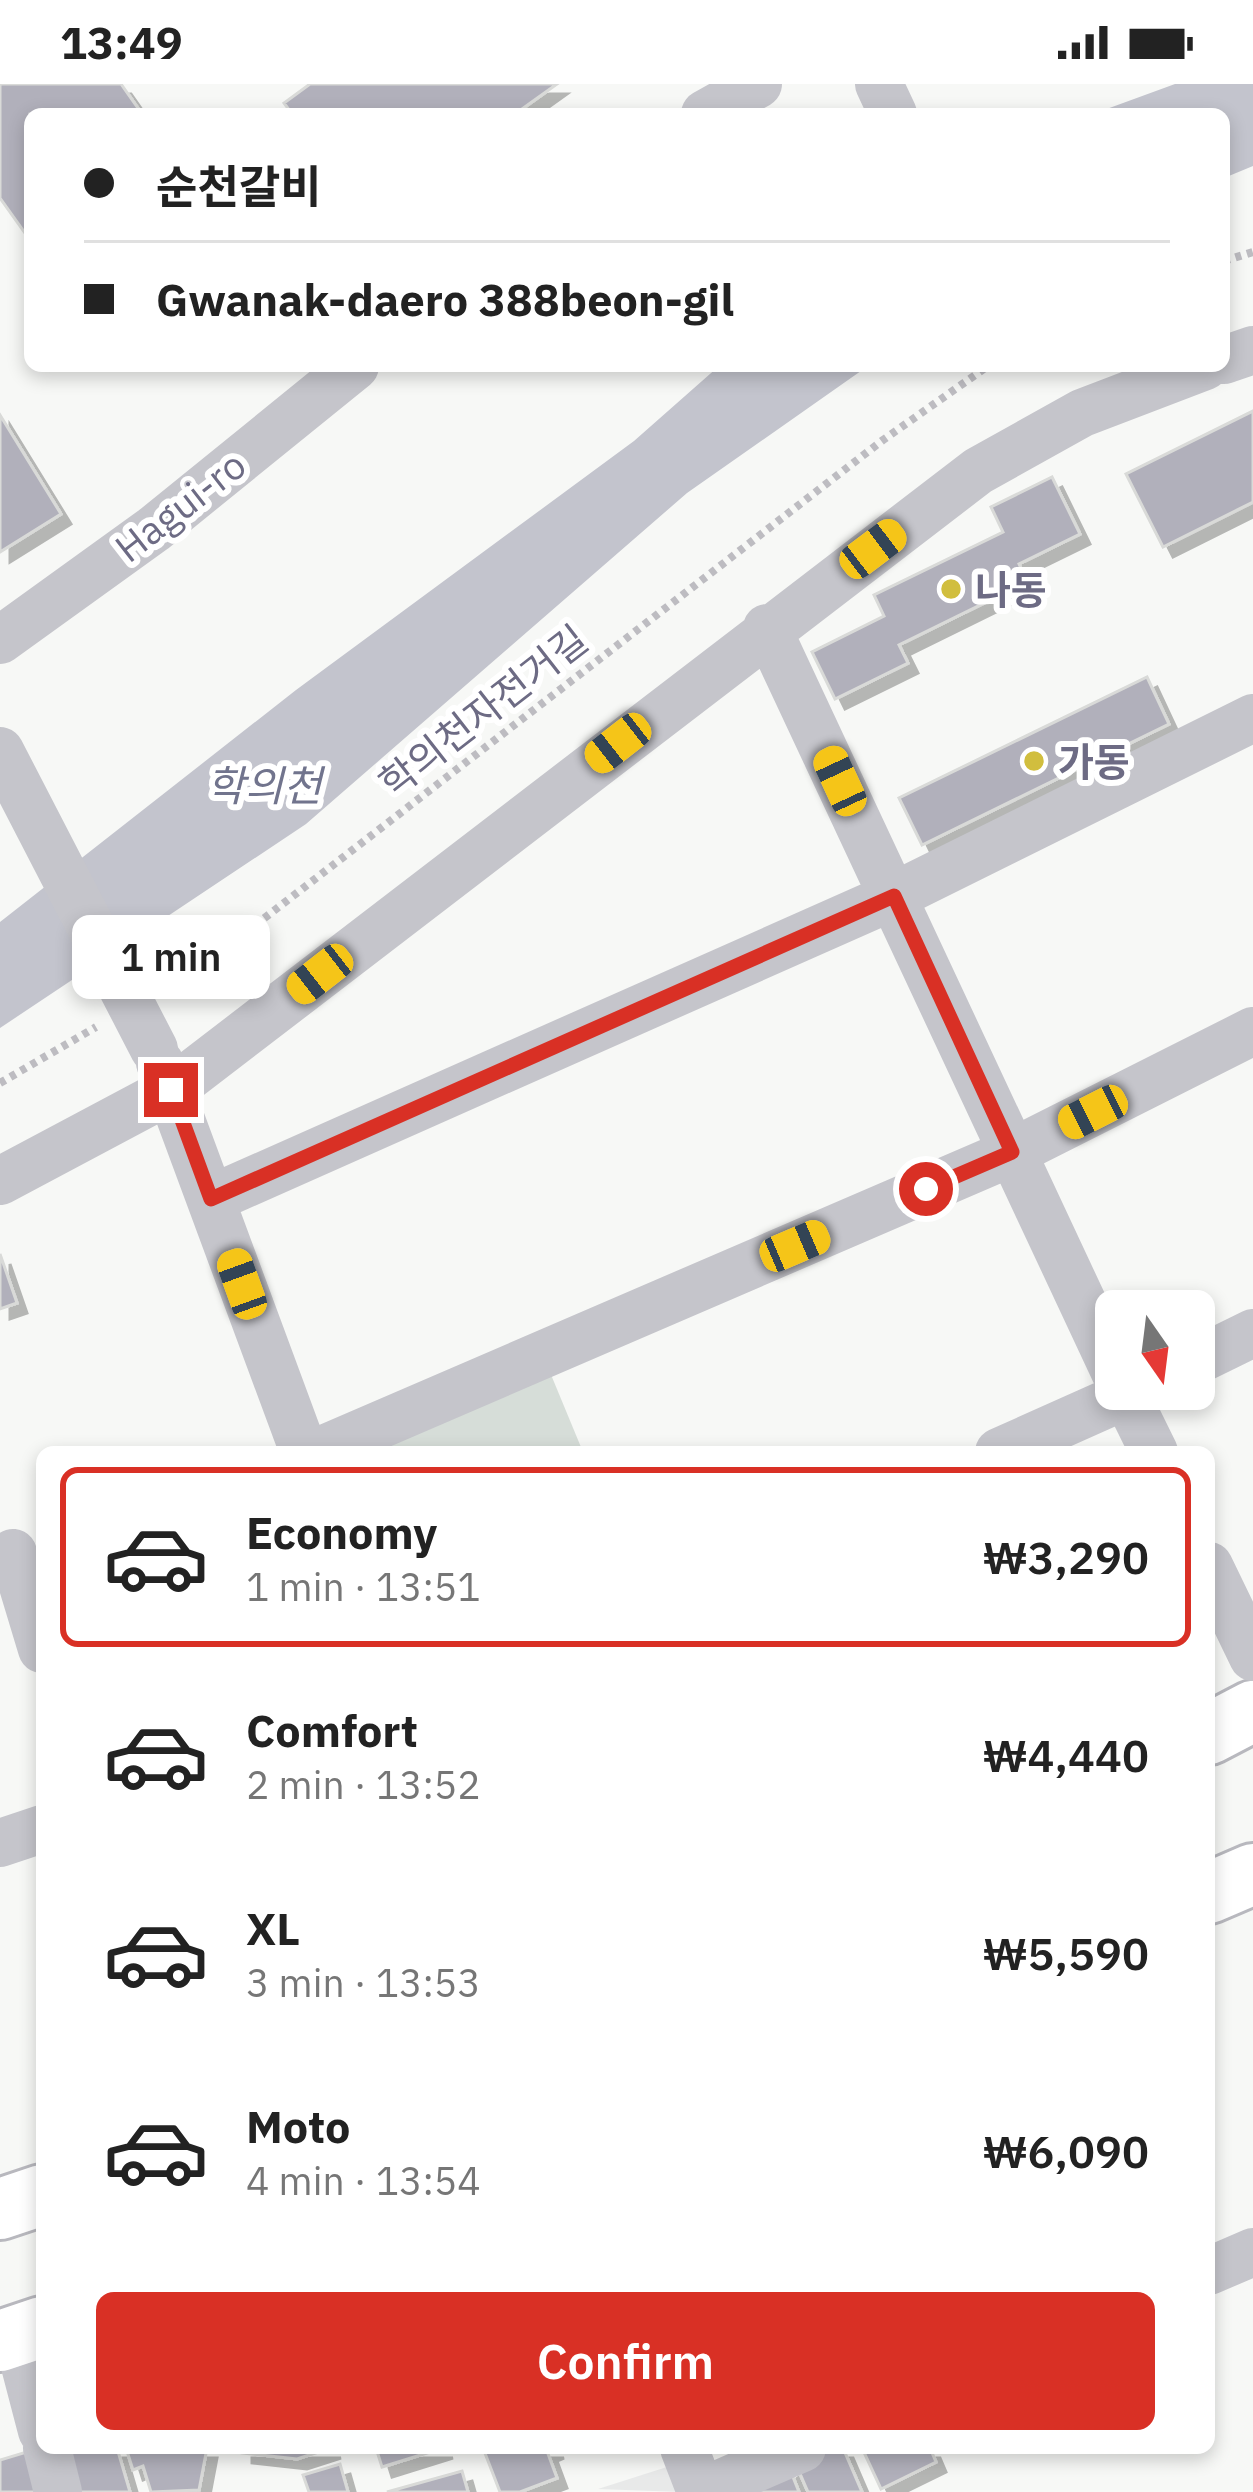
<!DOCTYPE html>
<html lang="en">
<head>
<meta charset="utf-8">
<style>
	:root { --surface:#fff; --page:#f6f6f6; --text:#222; --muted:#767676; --line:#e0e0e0; --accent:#d93025 }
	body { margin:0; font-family:"IBM Plex Sans","Noto Sans KR",sans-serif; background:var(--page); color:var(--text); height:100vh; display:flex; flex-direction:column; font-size:45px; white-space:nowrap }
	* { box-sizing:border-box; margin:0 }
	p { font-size:39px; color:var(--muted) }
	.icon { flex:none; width:66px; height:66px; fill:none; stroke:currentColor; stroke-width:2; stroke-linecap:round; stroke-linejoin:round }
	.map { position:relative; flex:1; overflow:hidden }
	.details { position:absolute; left:36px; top:1362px; width:1179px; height:1008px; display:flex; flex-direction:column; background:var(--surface); border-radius:18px; box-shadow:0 6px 18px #0003 }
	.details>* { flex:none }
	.guide { position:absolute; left:24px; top:24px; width:1206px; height:264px; border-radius:18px; box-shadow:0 6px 18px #0003; display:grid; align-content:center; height:264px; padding:0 60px; background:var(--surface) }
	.needle { width:78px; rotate:166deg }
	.buttons { position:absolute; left:1095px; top:1206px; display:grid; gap:24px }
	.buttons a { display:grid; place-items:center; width:120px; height:120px; border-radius:18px; background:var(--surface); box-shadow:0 6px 18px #0003; font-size:60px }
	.end { position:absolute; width:54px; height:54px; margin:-27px; border:15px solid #d93025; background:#fff; box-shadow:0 0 0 6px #fff }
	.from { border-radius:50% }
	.bubble { position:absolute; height:84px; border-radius:18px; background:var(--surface); box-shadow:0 6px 18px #0003; font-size:39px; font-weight:600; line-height:84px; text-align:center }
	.car { position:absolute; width:36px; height:72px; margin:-36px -18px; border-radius:15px; box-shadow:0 0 9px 3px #0007; background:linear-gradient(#f5c518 24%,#345 0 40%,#f5c518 0 76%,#345 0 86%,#f5c518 0) }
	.guide b { display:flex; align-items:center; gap:42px; height:114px; font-size:45px }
	.guide b+b { border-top:3px solid var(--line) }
	.guide i { width:30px; height:30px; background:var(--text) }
	ul { padding:21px 0 0; list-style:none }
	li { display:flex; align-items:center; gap:36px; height:180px; margin:0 24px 18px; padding:0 36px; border:6px solid transparent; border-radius:18px }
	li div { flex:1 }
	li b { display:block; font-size:45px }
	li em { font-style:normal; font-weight:600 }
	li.on { border-color:var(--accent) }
	li>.icon { width:108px; height:108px; stroke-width:1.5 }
	.button { display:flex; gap:24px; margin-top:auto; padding:24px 60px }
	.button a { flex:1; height:138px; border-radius:18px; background:var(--accent); color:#fff; font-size:48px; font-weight:600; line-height:138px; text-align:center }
	.status { display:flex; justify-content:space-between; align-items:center; height:84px; padding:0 60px; background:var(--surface); direction:ltr }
	.status svg { height:33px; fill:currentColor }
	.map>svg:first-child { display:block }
	.built { fill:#e8e9e9 }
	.green { fill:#d6ddd8 }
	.water { fill:#c3c4cd }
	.building { fill:#b1b0bb; stroke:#d9dad8; stroke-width:3; filter:url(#shadow) }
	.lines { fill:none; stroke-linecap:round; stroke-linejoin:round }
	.major-casing { stroke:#b8b8be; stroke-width:66 }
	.path { stroke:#bdbcc1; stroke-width:8; stroke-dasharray:6 6; stroke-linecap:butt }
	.minor { stroke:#c5c5cb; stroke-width:48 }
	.major { stroke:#fff; stroke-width:60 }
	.minor-bridge { stroke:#c5c5cb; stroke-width:48 }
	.route { stroke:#d93025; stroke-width:15 }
	.poi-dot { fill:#d1be3e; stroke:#fff; stroke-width:4.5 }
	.labels { text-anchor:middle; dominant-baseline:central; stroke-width:12; stroke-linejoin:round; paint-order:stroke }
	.street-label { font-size:39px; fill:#6d6b84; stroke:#fff }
	.poi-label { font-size:39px; font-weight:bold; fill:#6d6b84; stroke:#fff; text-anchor:start }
	.water-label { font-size:42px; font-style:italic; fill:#71748d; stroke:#fff }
</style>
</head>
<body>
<div class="status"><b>13:49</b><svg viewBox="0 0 49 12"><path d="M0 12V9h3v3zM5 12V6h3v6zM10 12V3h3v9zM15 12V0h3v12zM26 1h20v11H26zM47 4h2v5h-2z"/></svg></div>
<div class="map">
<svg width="1253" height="2408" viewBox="0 0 1253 2408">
	<defs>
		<filter id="shadow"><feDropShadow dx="10" dy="10" stdDeviation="0" flood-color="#0004"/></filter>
	</defs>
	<rect width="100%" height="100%" fill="#f7f8f6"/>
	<path class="built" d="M670 2382 681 2408 598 2405Z"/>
	<path class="green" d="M547 1281 583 1368H353Z"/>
	<path class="water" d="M1175 0H1253V82L1224 94V30H1093Z
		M719 282H868L687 409 306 740 0 944V838L296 606 634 357Z"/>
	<path class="building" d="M0 0H121L142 30H30V156L0 114Z
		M310 0H557L515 30H292L284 19Z
		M1253 327V418L1163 463 1126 390Z
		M0 331 61 430 0 468Z
		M1052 393 1080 450 1019 480 1027 498 899 561 908 579 835 615 812 568 884 532 874 511 1003 448 991 423Z
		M1147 593 1169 640 922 761 899 714Z
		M0 1170 17 1219 0 1225Z
		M65 2364H117L130 2408H79Z
		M126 2364H207L199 2406 151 2408 143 2382 133 2386Z
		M242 2364H331L297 2375 242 2369Z
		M376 2364H443L382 2383Z
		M483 2364H554L547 2367 557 2394 520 2408H500Z
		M831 2364H843L862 2408H808L795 2378Z
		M862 2364H930L936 2378 881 2405Z
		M33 2366 46 2408H0V2376Z
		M340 2380 348 2408H309L303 2391Z
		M789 2383 799 2408H754Z
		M462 2387 468 2408H387Z"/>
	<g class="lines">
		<defs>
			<path id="major" d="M1209 1650 1253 1627
				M1209 1809 1253 1790
				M0 2125 42 2111
				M0 2257 42 2243"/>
		</defs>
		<use href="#major" class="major-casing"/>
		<path class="path" d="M1224 177 1253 168
			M164 900 249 846 883 356 988 282
			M0 999 96 943"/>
		<path class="minor" d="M879 0 893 30
			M705 30 758 0
			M1224 276 1253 266
			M767 544 1116 1290
			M0 556 154 445 355 282
			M160 979 304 1368
			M0 1097 171 1006 978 387 1082 329 1205 282
			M211 1115 894 812 1253 634
			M1194 1278 1253 1249
			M1123 1305 1154 1368
			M317 1368 1013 1068 1253 947
			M999 1368 1140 1305
			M13 1469 42 1565
			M1209 1482 1253 1573
			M0 1759 42 1745
			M1209 2187 1253 2168
			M17 2251 42 2347
			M47 2364 58 2408
			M684 2364 701 2408
			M701 2408 802 2364"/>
		<use href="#major" class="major"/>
		<path class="minor-bridge" d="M0 667 154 965"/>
	</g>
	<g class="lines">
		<path class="route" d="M171 1006 211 1115 894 812 1012 1068 926 1105"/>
	</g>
	<g class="poi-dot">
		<circle cx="951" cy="505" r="12"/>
		<circle cx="1034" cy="677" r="12"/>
	</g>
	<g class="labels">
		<g class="street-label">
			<text transform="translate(180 422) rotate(-38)">Hagui-ro</text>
			<text transform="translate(483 627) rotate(-38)">학의천자전거길</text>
		</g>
		<g class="poi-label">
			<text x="975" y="505">나동</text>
			<text x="1058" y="677">가동</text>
		</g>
		<g class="water-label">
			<text x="264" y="701">학의천</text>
		</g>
	</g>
</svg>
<div class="buttons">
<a><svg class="needle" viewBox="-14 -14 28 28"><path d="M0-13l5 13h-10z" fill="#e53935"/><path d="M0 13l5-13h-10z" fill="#767676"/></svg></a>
</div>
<i class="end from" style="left:926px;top:1105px"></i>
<i class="end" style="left:171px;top:1006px"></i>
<div class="bubble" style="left:72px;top:831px;width:198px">1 min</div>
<i class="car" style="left:873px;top:465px;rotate:53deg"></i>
<i class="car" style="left:618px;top:659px;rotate:232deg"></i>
<i class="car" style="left:840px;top:697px;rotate:335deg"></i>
<i class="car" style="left:320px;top:890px;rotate:232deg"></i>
<i class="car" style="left:1093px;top:1028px;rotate:243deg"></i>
<i class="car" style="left:795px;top:1162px;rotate:67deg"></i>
<i class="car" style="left:242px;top:1200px;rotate:340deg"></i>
<div class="guide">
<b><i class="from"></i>순천갈비</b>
<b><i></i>Gwanak-daero 388beon-gil</b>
</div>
<section class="details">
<ul>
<li class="on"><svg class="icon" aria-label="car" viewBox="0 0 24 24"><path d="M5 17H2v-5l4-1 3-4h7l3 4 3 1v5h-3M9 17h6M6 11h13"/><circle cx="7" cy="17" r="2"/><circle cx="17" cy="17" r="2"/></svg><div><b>Economy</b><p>1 min · 13:51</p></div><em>₩3,290</em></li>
<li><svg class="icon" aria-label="car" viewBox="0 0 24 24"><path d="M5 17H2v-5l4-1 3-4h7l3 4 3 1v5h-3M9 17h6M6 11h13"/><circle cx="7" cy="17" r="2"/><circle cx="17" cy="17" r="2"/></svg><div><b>Comfort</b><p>2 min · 13:52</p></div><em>₩4,440</em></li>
<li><svg class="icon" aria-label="car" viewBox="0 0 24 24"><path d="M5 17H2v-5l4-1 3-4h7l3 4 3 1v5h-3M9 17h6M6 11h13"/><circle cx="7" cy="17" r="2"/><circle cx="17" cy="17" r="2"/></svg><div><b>XL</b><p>3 min · 13:53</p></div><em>₩5,590</em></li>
<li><svg class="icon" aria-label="car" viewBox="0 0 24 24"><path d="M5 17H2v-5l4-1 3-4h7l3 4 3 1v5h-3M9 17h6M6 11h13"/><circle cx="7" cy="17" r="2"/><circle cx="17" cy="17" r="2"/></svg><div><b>Moto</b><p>4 min · 13:54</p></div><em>₩6,090</em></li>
</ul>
<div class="button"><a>Confirm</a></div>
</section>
</div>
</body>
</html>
